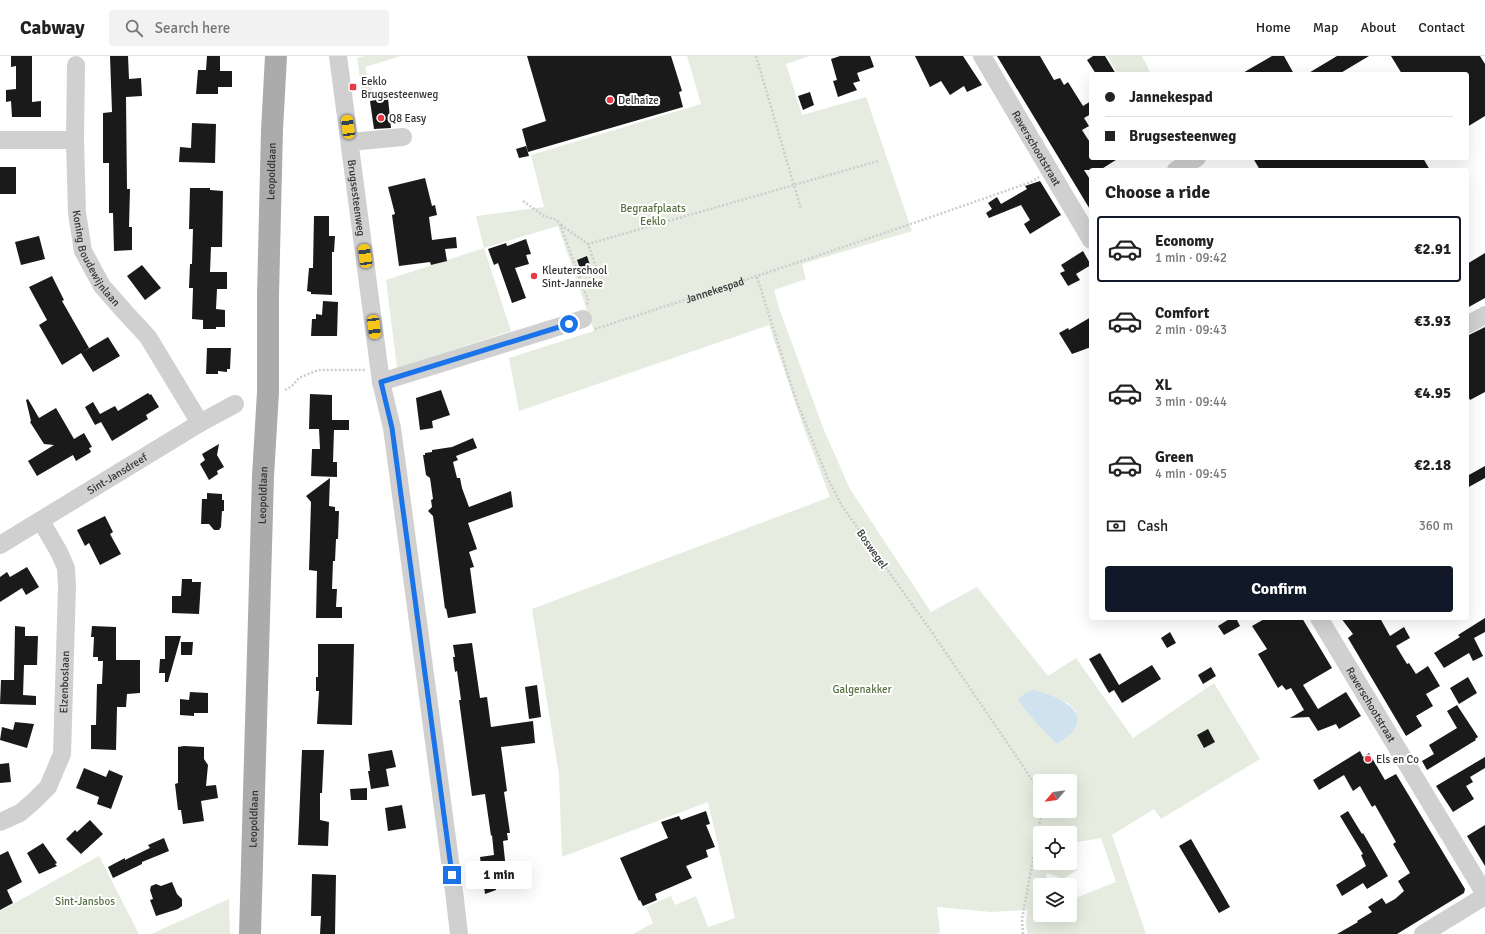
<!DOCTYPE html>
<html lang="en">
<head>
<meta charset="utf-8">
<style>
	:root { --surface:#fff; --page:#f2f2f2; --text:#222; --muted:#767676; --line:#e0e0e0; --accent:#111827 }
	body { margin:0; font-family:Signika,sans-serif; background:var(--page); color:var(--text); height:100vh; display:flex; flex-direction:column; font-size:15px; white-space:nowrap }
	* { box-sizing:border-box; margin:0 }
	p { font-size:13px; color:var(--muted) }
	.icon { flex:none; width:22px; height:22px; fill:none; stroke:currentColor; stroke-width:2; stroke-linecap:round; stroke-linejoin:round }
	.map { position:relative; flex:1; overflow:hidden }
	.details { position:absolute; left:1089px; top:112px; width:380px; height:452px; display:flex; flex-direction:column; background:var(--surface); border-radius:4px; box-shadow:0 4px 16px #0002 }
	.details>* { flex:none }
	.top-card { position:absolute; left:1089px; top:16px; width:380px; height:88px; border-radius:4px; box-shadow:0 4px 16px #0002; display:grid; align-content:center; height:88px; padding:0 16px; background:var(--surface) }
	.needle { width:26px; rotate:241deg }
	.tools { position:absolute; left:1033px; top:718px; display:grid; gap:8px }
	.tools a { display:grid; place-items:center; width:44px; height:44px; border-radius:4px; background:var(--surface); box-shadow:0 4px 16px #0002; font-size:20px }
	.end { position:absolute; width:18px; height:18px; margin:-9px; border:5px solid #1a73e8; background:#fff; box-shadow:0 0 0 2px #fff }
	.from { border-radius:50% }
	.bubble { position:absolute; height:28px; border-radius:4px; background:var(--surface); box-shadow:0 4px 16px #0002; font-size:13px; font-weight:700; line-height:28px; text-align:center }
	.car { position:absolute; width:12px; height:24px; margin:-12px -6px; border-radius:5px; box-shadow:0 0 3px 1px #0007; background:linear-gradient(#f5c518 24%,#345 0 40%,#f5c518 0 76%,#345 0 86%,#f5c518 0) }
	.top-card b { display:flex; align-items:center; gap:14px; height:38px; font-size:15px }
	.top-card b+b { border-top:1px solid var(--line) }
	.top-card i { width:10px; height:10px; background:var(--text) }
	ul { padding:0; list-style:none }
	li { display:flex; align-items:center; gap:12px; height:66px; margin:0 8px 6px; padding:0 8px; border:2px solid transparent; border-radius:4px }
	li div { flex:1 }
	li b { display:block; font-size:15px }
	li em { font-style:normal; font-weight:700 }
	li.active { border-color:var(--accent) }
	li>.icon { width:36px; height:36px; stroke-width:1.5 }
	h2 { padding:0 16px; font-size:18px; line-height:48px }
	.pay { display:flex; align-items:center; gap:10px; height:44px; padding:0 16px; font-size:15px }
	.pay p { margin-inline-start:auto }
	.action { display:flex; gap:8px; margin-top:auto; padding:8px 16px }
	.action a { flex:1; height:46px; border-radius:4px; background:var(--accent); color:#fff; font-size:16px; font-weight:700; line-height:46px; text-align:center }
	header { display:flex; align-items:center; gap:24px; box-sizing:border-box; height:56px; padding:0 20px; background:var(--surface); border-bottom:1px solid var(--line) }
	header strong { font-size:19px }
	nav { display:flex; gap:22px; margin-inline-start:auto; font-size:14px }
	.search { width:280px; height:36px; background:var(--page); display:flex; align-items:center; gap:10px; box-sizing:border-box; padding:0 14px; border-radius:4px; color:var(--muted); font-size:15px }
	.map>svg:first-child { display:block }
	.green { fill:#e6ecdf; fill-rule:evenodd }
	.water { fill:#cfe2ee }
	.building { fill:#1a1a1a }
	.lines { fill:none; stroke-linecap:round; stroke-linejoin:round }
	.path { stroke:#cdcdcd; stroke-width:2.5; stroke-dasharray:2 2; stroke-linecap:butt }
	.minor { stroke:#d0d0d0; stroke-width:18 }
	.major { stroke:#ababab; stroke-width:22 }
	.route { stroke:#1a73e8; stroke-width:5 }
	.poi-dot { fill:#e63946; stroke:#fff; stroke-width:1.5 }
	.labels { text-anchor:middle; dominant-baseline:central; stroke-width:4; stroke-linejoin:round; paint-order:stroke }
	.poi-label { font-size:11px; fill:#333; stroke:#fff; text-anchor:start }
	.street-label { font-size:11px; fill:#333; stroke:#fff }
	.park-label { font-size:11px; fill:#56703f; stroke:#fff }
</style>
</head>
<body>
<header>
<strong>Cabway</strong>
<div class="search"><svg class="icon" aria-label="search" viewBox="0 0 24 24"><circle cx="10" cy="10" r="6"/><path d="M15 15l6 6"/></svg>Search here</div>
<nav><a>Home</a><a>Map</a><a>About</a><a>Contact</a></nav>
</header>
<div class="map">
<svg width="1485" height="878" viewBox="0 0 1485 878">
	<rect width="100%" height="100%" fill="#fff"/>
	<path class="green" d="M364 0H401L365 11 373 35 362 36 357 2Z
		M687 0H809L786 8 802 59 866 41 912 175 802 208 806 223 774 234 780 255 824 374 850 433 931 556 977 531 1048 620 1076 602 1133 682 1214 627 1260 703 1161 763 1154 753 1112 779 1146 878H1028L1026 870 1027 854 991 856 937 851 940 877 935 878H633L653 867 646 851 671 840 675 849 696 840 708 871 735 862 708 746 562 801 559 719 532 553 830 441 802 367 769 269 519 355 509 302 594 275 558 170 484 192 511 275 397 312 386 224 484 192 476 160 544 151 531 99 701 48ZM1040 636 1068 647 1076 656 1057 688 1038 669 1017 644ZM1040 725H1070V755H1040ZM1040 777H1070V807H1040ZM1101 782 1116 826 1070 844V859H1040V829H1045L1047 817 1063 823 1077 814V786Z
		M1107 0H1142L1151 18H1118Z
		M99 800 139 878H0V855Z
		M229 843 230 878H151Z"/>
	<path class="water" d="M1033 634C1066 642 1100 661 1057 688L1038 669 1017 644 1027 636Z"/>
	<path class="building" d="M11 0H32V46L41 45V61H12L11 45 6 46V34L16 33V10L11 11Z
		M110 0H128L129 23 141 22 142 40 126 41 127 133H130L129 171H132V194L114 195 113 157H109V107H103V57L112 56Z
		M207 0H220V15H232V31H218V38H196L198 14H206Z
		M527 0H671L682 35 679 36 683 51 528 96 522 73 546 65Z
		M840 0H870L874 11 857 17 860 25 853 27 857 34 838 41 833 25 837 24 831 3Z
		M915 0H963L982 29 967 36 964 30 950 39 941 25 930 31Z
		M997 0H1040L1054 24 1060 22 1064 29 1068 26 1083 50 1091 45V58L1084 62 1089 70 1082 74 1091 88V102H1119L1100 114H1084L1091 125V155Z
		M1093 0H1105L1116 18H1096L1087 4Z
		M1272 0H1284L1294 18H1241Z
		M1337 0H1369L1339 18H1307Z
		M1391 0H1480L1485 8V60L1467 71V18H1402Z
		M810 36 814 49 803 54 798 40Z
		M388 42 391 72 374 73 370 45Z
		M192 67 216 68 215 107 179 106 180 91 191 92Z
		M526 90 529 100 519 102 516 93Z
		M1253 102H1423L1430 114H1260Z
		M0 111H16V138H0Z
		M425 122 432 150 435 149 437 159 429 161 432 184 456 181 457 192 445 193 447 205 431 209 430 206 399 210 392 159 395 158 388 131Z
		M1040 125 1061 159 1030 178 1024 168 1030 164 1021 149 989 162 986 157 992 153 988 147 997 141 1001 148 1027 133 1025 130Z
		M190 132H210V134L223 135 222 191H211L210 216H227V233H217L216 253 225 254V271H216V273H203V264L192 263 193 232H189L190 208H192L193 173H189Z
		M314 160H329V180H335L334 196H332V239L311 238V236L307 235 309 212H313Z
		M39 180 45 203 21 209 15 186Z
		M526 183 531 198 526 199 529 208 515 212 526 242 512 247 498 207 494 209 488 193 506 187 507 190Z
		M1083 195 1091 209 1076 218 1080 224 1068 230 1060 217 1065 215 1061 209Z
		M1485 197V242L1467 252V208Z
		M587 200 592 215 582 218 577 204Z
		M142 209 161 232 145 244 127 220Z
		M52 220 64 244 62 245 89 292 62 309 39 269 47 264 29 231Z
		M323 245 338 246 337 280H311L312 263H316V258L322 259Z
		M1091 261V291L1072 298 1059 277 1068 272 1069 274Z
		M1485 271V336L1470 344 1467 338V280Z
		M108 281 120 300 93 316 81 297Z
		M207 292H231L230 313H227V316L218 315V318H206Z
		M441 334 450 359 432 365 433 372 420 374 416 342Z
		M148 337 150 339 151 338 159 351 146 359 148 363 112 385 101 366 95 369 85 351 93 346 100 358 115 350 118 355Z
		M310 338 332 339V364H349V374H334L333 406H337V421L311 420 312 393H320L319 373H309Z
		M28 343 39 362 56 352 74 383 84 377 92 391 89 392 91 396 76 405 73 399 37 420 28 405 54 389 44 388 30 366 31 365 26 344Z
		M473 382 477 392 456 400 458 404 453 406 457 422H460L462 432 469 451 511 435 513 451 468 467 477 493 469 496 474 511 470 512 476 557 448 562 446 552 445 553 433 460 428 455 432 451 431 444 433 443 430 422 426 419 423 399H425V397L432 396V394L452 391Z
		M219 388 217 399 224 411 217 415 218 418 209 424 200 408 205 404 202 398Z
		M1485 410V422L1467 432V420Z
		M330 422 329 450 335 451V455H339L338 483H336L335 505H333L332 533H337L336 551H342V562H316L317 515 309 514 311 446 306 440Z
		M207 437 222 438V444H224V455H222L221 471 219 474H214L209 468H201L202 443H207Z
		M105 460 113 476 110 478 121 498 100 509 89 487 85 490 77 474Z
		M27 511 39 531 26 539 22 532 0 546V521L7 516 10 521Z
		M182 523H192V526H201L199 558 172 557V540H181Z
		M1231 562H1236L1240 570 1224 579 1218 570Z
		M1266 562H1302L1332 612 1303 629 1318 653 1346 636 1361 660 1339 673 1336 668 1318 675 1309 661 1290 662 1304 654 1291 632 1286 634 1282 629 1278 632 1258 598 1267 593 1252 570Z
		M1341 562H1380L1390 580 1404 571 1410 582 1396 590 1407 608 1409 607 1416 618 1428 610 1440 630 1426 638 1433 650 1416 660 1422 670 1406 680 1348 582 1353 578Z
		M1485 562V576L1474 582 1483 600 1473 605 1469 597 1444 612 1434 597 1460 581 1458 579Z
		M15 570 25 571V580H38L37 609H24L23 639 36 640V649L0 648 1 624H14Z
		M92 570 116 571V604H140V637L127 638 126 651H117L116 694 91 693V669H96L97 628H102L103 605H98V601H93L94 581H91Z
		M1170 576 1176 587 1167 592 1161 582Z
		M165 580H181L168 626H165V617H159L160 603H165Z
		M181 586H193L192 599H181Z
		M472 587 480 642 487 641 491 671 533 665 535 687 501 691 507 735 504 736 510 777H507L508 784 503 785 507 824 498 825V828H495L496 834 485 838 480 801 494 799 492 779 491 780 485 738 472 740 459 644H461L457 615 455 616 453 601H455L453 589Z
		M318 588H354L352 669 317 668 319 635H316V621H318Z
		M1100 597 1119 629 1152 609 1161 623 1122 647 1114 634 1109 637 1089 603Z
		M1211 611 1216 620 1203 628 1198 619Z
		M1468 621 1477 637 1459 648 1450 632Z
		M537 629 541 661 529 663 525 631Z
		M190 636 208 637V657H194V660L180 659V643L189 644Z
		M1457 649 1478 681 1475 683 1476 684 1427 714 1422 705 1434 698 1429 689 1457 672 1447 655Z
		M15 666 34 668 27 692 0 684 2 671 13 674Z
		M1208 673 1215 686 1204 692 1197 679Z
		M184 690 204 691V703L208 709 206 730 216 729 218 742 201 745 204 765 183 768 181 754H178L175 728 178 727V691Z
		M302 694H324L322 737H320V764L329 766 328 790 298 789Z
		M392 694 396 711 386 713 389 730 371 733 368 715H370L368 698Z
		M1360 695 1363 701 1369 697 1385 724 1396 718 1465 833 1464 837 1397 878H1337L1358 866 1357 865 1372 856 1368 851 1382 842 1386 848 1395 843 1404 835 1398 825 1410 817 1393 788 1396 786 1375 749 1372 751 1360 730 1353 735 1344 719 1319 734 1313 724Z
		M1485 701V712L1470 721 1473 726 1466 730 1474 743 1453 756 1436 730Z
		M9 707 11 726 0 727V708Z
		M84 712 106 721 109 714 123 720 111 753 97 748 99 741 76 732Z
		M367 732V744H351L350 733Z
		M402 749 406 772 388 775 385 752Z
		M706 755 710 768 706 769 715 791 706 794 708 801 686 810 692 822 655 838 657 844 643 850 640 844 639 845 620 802 668 782 661 766 679 760 681 764Z
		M1348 755 1362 778 1363 777 1388 820 1367 833 1363 827 1342 840 1336 829 1366 810 1361 799 1363 798 1340 760Z
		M90 764 103 778 81 798 66 783 75 774 77 776Z
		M1485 769V810L1467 780Z
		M164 782 169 795 142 806V808L113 822 108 811 125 802V804L150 792 148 789Z
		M1191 783 1230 851 1219 857 1179 790Z
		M43 787 57 807 55 808 57 810 39 818 27 797Z
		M8 795 22 826 7 834 13 847 0 854V799Z
		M312 818 336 819 335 878H320L321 860H311Z
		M172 826 177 838 182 843V850L178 853 156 860 150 844 153 843 150 834 151 830 156 828 161 830Z"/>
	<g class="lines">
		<g class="path">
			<path d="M756 0 801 153"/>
			<path d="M523 145 544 160 557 164 560 168 588 244 587 249"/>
			<path d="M561 169 588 188"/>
			<path d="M597 215 588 188 878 105"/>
			<path d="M757 221 795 341 827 421 842 450 929 572 1025 713 1040 737"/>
			<path id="s1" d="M595 273C741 226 887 177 1031 126L1039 121"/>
			<path d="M285 334 292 330 299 322 318 314H365"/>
			<path d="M1023 878 1022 863 1042 755"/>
		</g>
		<g class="minor">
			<path id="s2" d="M338 0 381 326 392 372 454 835 459 878"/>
			<path id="s3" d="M982 0 1091 184"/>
			<path id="s4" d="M76 9 75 84 77 157 83 195 102 230 124 255 148 281 200 367"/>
			<path d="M0 84H75"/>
			<path d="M350 86 403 81"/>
			<path d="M1176 114 1197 102"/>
			<path d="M1467 269 1485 259"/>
			<path d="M381 326 583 263"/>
			<path id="s5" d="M0 489 200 367 235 348"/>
			<path id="s6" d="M1319 562 1485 838"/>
			<path id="s7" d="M0 766 20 757 34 745 48 731 62 698 67 531 66 512 59 496 41 465"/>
			<path d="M1423 878 1485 840"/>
		</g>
		<path class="major" id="s8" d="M250 878 263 420 268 336V239L272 74 276 0"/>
	</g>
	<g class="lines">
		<path class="route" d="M452 819 392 372 381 326 569 268"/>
	</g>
	<g class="poi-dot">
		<rect x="349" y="27" width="8" height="8" rx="2"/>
		<circle cx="610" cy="44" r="4"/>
		<circle cx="381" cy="62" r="4"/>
		<circle cx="534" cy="220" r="4"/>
		<circle cx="1368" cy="703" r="4"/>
	</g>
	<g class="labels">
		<g class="poi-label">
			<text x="361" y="25">Eeklo<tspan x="361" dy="13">Brugsesteenweg</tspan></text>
			<text x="618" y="44">Delhaize</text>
			<text x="389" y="62">Q8 Easy</text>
			<text x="542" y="214">Kleuterschool<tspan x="542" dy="13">Sint-Janneke</tspan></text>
			<text x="1376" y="703">Els en Co</text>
		</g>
		<g class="street-label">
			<text stroke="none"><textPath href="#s3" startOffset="107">Raverschootstraat</textPath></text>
			<text stroke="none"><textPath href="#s8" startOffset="763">Leopoldlaan</textPath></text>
			<text stroke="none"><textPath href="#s2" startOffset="143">Brugsesteenweg</textPath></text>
			<text stroke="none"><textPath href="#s4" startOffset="198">Koning Boudewijnlaan</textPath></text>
			<text stroke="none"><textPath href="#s1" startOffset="126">Jannekespad</textPath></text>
			<text stroke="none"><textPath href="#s5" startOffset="137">Sint-Jansdreef</textPath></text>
			<text stroke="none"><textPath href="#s8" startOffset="439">Leopoldlaan</textPath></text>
			<text transform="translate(872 493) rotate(55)">Boswegel</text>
			<text stroke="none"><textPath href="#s7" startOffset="168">Elzenboslaan</textPath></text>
			<text stroke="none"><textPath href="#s6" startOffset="101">Raverschootstraat</textPath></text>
			<text stroke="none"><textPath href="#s8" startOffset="115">Leopoldlaan</textPath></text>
		</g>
		<g class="park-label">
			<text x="653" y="152">Begraafplaats<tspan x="653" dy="13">Eeklo</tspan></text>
			<text x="862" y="633">Galgenakker</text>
			<text x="85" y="845">Sint-Jansbos</text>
		</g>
	</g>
</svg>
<div class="tools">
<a><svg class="needle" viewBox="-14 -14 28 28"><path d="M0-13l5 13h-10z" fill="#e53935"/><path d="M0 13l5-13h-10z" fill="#767676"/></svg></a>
<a><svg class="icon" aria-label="locate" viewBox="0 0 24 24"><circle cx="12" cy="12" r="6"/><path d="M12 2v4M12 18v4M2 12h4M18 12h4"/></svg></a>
<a><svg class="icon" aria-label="layers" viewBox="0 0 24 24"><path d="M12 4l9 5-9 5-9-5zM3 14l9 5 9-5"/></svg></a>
</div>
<i class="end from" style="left:569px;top:268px"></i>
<i class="end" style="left:452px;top:819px"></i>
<div class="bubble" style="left:466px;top:805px;width:66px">1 min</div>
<i class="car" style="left:348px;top:71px;rotate:352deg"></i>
<i class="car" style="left:365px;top:200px;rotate:352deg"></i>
<i class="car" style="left:374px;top:271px;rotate:173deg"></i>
<div class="top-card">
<b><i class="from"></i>Jannekespad</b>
<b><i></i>Brugsesteenweg</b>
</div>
<section class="details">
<h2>Choose a ride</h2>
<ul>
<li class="active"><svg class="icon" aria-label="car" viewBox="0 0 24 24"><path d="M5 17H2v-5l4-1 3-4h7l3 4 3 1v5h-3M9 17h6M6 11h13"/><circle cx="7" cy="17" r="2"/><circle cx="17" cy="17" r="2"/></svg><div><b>Economy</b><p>1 min · 09:42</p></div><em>€2.91</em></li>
<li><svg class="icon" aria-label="car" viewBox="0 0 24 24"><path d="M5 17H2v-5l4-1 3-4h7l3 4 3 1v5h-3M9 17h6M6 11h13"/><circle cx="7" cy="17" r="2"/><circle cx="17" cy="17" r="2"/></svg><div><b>Comfort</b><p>2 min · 09:43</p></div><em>€3.93</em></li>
<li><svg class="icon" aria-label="car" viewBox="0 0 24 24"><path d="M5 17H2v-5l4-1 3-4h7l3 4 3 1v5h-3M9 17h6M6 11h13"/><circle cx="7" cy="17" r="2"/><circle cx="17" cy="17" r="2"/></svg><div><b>XL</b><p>3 min · 09:44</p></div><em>€4.95</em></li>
<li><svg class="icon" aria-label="car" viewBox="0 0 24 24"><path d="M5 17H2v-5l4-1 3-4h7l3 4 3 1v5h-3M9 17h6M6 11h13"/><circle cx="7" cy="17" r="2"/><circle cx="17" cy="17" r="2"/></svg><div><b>Green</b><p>4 min · 09:45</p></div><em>€2.18</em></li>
</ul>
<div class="pay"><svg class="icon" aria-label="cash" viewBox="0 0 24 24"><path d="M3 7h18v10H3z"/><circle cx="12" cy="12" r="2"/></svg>Cash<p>360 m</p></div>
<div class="action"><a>Confirm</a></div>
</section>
</div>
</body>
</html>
